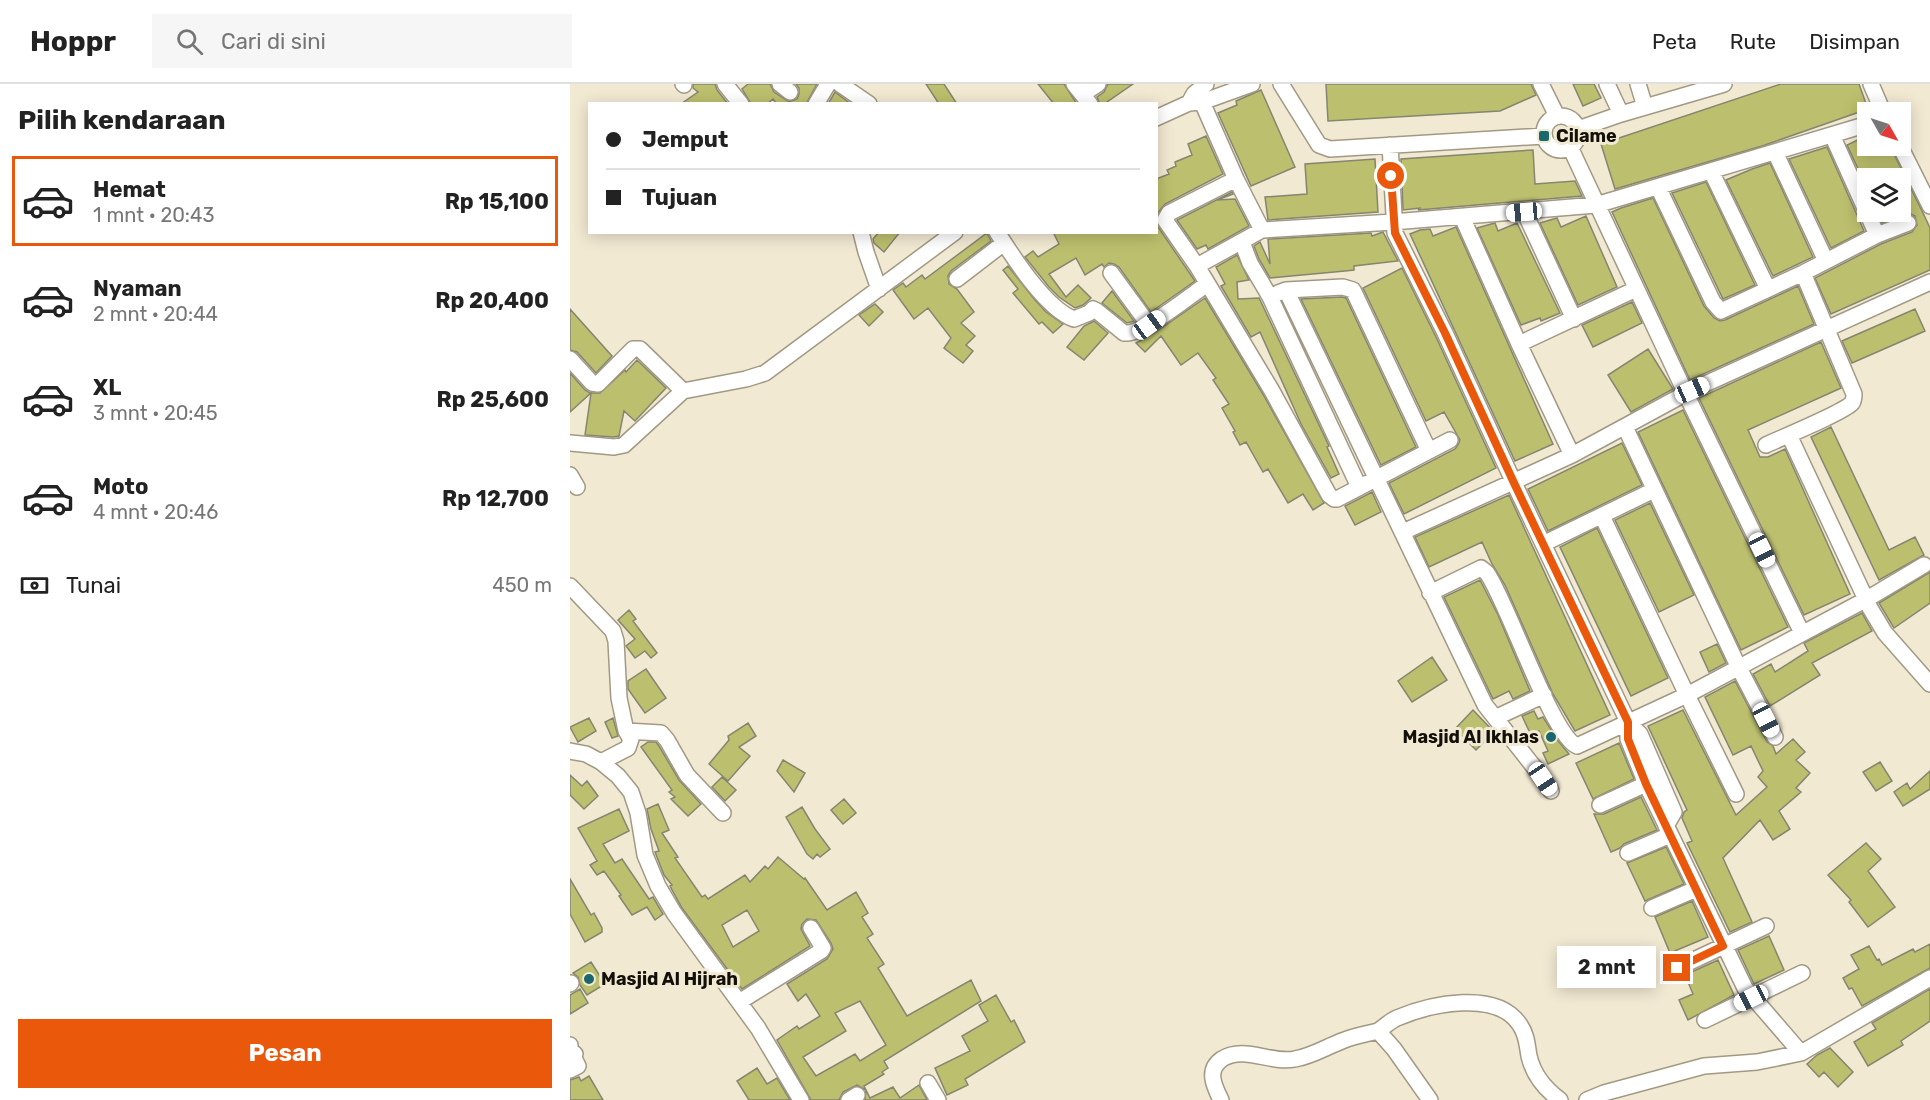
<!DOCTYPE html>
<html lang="id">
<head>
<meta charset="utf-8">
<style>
	:root { --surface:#fff; --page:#f6f6f6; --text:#222; --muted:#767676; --line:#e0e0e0; --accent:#ea580c }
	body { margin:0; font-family:Rubik,sans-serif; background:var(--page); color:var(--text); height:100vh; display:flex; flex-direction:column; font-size:22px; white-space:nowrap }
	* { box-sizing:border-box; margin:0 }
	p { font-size:20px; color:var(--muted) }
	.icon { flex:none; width:33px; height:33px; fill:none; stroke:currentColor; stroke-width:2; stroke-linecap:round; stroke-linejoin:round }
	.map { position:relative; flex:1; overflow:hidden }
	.sheet { display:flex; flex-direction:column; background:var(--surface); width:570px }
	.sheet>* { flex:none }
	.hud { position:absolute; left:18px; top:18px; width:570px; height:132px; border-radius:0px; box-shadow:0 3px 15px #0003; display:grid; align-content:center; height:132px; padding:0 18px; background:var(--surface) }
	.needle { width:39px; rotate:129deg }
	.buttons { position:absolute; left:1287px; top:18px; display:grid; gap:12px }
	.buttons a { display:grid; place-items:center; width:54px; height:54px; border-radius:0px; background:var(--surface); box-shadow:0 3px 15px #0003; font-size:30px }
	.end { position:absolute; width:27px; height:27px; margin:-14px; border:8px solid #ea580c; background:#fff; box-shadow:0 0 0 3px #fff }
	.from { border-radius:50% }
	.bubble { position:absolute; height:42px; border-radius:0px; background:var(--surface); box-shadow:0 3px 15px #0003; font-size:20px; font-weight:700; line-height:42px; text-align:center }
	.car { position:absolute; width:18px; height:36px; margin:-18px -9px; border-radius:8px; box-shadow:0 0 4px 2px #0007; background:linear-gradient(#fff 24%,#345 0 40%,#fff 0 76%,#345 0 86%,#fff 0) }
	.hud b { display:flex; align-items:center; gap:21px; height:57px; font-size:22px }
	.hud b+b { border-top:2px solid var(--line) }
	.hud i { width:15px; height:15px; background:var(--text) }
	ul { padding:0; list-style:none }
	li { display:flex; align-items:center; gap:18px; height:90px; margin:0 12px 9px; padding:0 6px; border:3px solid transparent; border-radius:0px }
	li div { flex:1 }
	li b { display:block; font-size:22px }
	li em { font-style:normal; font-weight:700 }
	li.active { border-color:var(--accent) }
	li>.icon { width:54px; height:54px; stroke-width:1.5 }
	h2 { padding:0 18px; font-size:27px; line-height:72px }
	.pay { display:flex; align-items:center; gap:15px; height:66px; padding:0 18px; font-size:22px }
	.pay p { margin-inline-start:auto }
	.cta { display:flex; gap:12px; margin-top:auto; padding:12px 18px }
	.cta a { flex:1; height:69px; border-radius:0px; background:var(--accent); color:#fff; font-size:24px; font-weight:700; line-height:69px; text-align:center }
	header { display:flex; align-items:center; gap:36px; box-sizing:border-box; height:84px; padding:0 30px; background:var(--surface); border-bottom:2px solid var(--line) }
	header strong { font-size:28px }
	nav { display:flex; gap:33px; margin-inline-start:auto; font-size:21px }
	.search { width:420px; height:54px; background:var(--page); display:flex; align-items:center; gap:15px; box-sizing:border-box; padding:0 21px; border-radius:0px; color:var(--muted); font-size:22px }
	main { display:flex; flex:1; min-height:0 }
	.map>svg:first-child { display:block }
	.building { fill:#bcbf6d; stroke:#848670; stroke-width:1.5; fill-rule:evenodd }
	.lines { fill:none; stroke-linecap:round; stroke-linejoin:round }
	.street-casing { stroke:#a29985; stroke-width:18 }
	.street { stroke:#fff; stroke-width:15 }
	.route { stroke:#ea580c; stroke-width:8 }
	.poi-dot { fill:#1a686d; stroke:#f2e9d3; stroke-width:2 }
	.labels { text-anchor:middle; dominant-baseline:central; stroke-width:6; stroke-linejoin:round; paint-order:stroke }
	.poi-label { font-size:18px; font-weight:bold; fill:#131009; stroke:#f2e9d3; text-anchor:start }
</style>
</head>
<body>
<header>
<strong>Hoppr</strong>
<div class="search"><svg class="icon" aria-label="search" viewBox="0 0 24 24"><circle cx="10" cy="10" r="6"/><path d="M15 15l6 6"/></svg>Cari di sini</div>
<nav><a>Peta</a><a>Rute</a><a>Disimpan</a></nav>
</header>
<main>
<section class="sheet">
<h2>Pilih kendaraan</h2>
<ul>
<li class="active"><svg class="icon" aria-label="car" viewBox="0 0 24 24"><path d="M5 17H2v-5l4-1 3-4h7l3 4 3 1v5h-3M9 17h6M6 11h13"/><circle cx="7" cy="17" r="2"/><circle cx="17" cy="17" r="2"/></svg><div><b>Hemat</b><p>1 mnt · 20:43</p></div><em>Rp 15,100</em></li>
<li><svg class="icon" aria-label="car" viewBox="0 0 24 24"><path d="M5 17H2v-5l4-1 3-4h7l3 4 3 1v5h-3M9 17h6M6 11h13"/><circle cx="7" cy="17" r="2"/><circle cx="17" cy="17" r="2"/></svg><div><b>Nyaman</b><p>2 mnt · 20:44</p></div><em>Rp 20,400</em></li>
<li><svg class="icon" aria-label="car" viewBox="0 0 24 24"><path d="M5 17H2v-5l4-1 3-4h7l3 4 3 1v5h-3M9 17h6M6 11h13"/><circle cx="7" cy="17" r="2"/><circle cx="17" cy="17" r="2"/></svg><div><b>XL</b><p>3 mnt · 20:45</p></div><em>Rp 25,600</em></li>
<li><svg class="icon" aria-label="car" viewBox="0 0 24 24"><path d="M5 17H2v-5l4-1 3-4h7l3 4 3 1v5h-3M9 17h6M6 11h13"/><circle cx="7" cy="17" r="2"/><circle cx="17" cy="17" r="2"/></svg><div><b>Moto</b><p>4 mnt · 20:46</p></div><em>Rp 12,700</em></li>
</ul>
<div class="pay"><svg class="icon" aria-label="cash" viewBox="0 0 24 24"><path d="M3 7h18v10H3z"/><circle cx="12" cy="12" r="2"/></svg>Tunai<p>450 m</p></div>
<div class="cta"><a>Pesan</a></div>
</section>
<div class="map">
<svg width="1360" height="1016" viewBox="0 0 1360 1016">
	<rect width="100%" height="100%" fill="#f2e9d3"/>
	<path class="building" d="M123 0H145L147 6 158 20H111L128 8 123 4Z
		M178 0H200L204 8 219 18 227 15 229 10V4L226 0H247L236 20H207L203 15 197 20H181L172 5Z
		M356 0H374L387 20H369Z
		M468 0H494L507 20H484Z
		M538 0H563L534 20H530L527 13 534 8Z
		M756 0H961L966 11 930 27 758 37Z
		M1003 0H1024L1031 14 1013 22Z
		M1211 0H1289L1298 25 1192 62 1045 105 1031 60Z
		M691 6 725 83 681 102 648 29 667 21 666 17Z
		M265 8 281 20H258Z
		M1298 51V62H1320L1353 129 1360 144V186L1261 230 1245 194 1311 160 1342 148 1347 141 1345 132 1339 129 1312 139 1307 128H1330V94H1298V106L1277 61Z
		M636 52 653 90 595 120 586 131V95L599 90 597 86 606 82 605 78 622 71 618 60Z
		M1257 63 1294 147 1261 164 1219 75Z
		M963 66 965 100 1005 97 1012 112 848 126 851 124 833 126 831 75Z
		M805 75 808 128 698 136 695 113 737 110 735 80Z
		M1200 79 1243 173 1203 192 1156 96 1182 85Z
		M1136 98 1185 201 1153 215 1102 109Z
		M662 108 663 110 647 116 665 115 679 142 638 165 636 161 627 165 607 136Z
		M1083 114 1134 222 1144 234 1150 237 1155 236 1228 202 1244 240 1120 296 1042 128 1051 124Z
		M1016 132 1047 203 1008 221 970 139 987 134 991 143Z
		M925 139 928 147 947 139 990 229 971 237 970 234 951 241 907 144Z
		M586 140 625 197 581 228 549 183 544 180 539 179 534 183 532 180 515 191 506 174 479 190 496 213 508 201 521 214 513 221 505 224 489 213 479 203 455 173 463 167 468 173 489 160 483 148H586Z
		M886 143 983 360 945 377 840 150 850 146 860 145 863 152Z
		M309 148H330L314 168 304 159 303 155Z
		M813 148 828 177 784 182V186L775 187 700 194 689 175 684 162 690 158 700 180 698 155 801 149 802 152Z
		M417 149 421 157 381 187 378 192 379 200 387 205 404 228 391 239 405 252 396 261 403 267 393 279 374 264 381 254 358 224 344 235 323 206 333 199 336 203 352 191 355 195Z
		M667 171 679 196 667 198 668 215 689 214 691 218 759 362 757 363 769 390 761 394 731 340 690 248 681 253 651 202 655 200 646 183Z
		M438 182 465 216 476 228 493 240 483 249 472 238 469 240 443 209 448 205 433 186Z
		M832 184 866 253 926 384 834 430 819 399 885 365 888 361 890 356 874 328 856 337 793 204Z
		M542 207 564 237 557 239 532 219Z
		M772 213 776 214 846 363 811 381 731 215Z
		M635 214 694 312 754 419 743 426 733 410 718 419 698 385 693 388 676 358 670 361 663 348 665 347 652 324 659 320 643 296 646 294 628 269 611 281 591 252 575 268 566 259 584 249Z
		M1062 218 1072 239 1023 263 1012 241Z
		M305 220 313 228 299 242 289 231Z
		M0 225 42 272 26 289 7 268 0 266Z
		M1345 225 1355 247 1282 279 1272 257Z
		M524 237 538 249 514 276 497 263 514 242Z
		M1251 258 1271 304 1178 346 1190 373H1198L1215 365 1280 510 1234 531 1129 314Z
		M1078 265 1103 305 1061 328 1038 291Z
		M67 276 96 304 65 337 54 327 49 352 43 353 15 351 21 309 0 328V289L15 306 20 309H30L55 286 56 288Z
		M1113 326 1218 543 1171 566 1068 348Z
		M1261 343 1319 466 1345 453 1354 471 1309 496 1241 353Z
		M1052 359 1072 401 978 447 958 405Z
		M802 408 811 428 785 441 775 422Z
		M939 411 1040 631 1005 647 983 610 935 501 922 480 912 458 859 483 845 453Z
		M1080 419 1124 511 1089 528 1045 436Z
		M1027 444 1098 594 1061 612 990 463Z
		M1360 488V519L1324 544 1309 519Z
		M910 496 928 531 960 607 943 615 939 607 923 615 874 513Z
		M59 526 66 535 63 537 87 569 81 574 75 567 65 574 56 562 65 555 48 536Z
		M1292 529 1302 547 1242 579 1250 591 1200 622 1183 590 1201 580 1205 588 1238 567 1234 559Z
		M1147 560 1156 579 1139 588 1130 568Z
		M862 573 877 596 842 618 828 597Z
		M76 585 96 614 75 629 58 605V597Z
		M1165 597 1197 658 1203 662 1206 670 1223 655 1235 668 1226 676 1240 689 1226 704 1231 708 1209 727 1220 745 1203 756 1190 736 1153 774 1182 838 1160 848 1117 759 1122 757 1112 734 1114 728 1117 726 1078 642 1113 626 1166 731 1197 703 1188 693 1193 687 1181 662 1163 671 1135 613Z
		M903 626 924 648 906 666 885 645Z
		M964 627 968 635 973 633 989 658 999 670 978 680 973 669 978 667 969 647 961 651 952 632Z
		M19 634 26 647 8 658 0 643Z
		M43 634 48 652 42 654 35 638Z
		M178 639 186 652 169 663 180 672 158 697 139 680 159 656 158 652Z
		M78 658H86L89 662 109 696 131 720 118 732 101 715 105 713 99 708 102 706 71 663Z
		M1049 659 1064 695 1023 715 1006 679Z
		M213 676 235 689 224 708 207 687Z
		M1310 678 1322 697 1306 707 1293 688Z
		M1360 687V705L1333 722 1324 708 1337 699 1340 705Z
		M0 691 12 702 17 697 28 712 14 725 0 711Z
		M152 693 166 706 155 717 142 703Z
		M1071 713 1087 746 1054 760 1050 764 1041 768 1024 730H1034Z
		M274 715 286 729 273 740 261 726Z
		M88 720 99 746 92 749 108 773 105 774 132 813 135 811 138 815 175 791 180 798 195 782 198 785 208 773 234 795 235 794 257 826 286 808 298 829 292 833 303 850 297 854 314 880 308 884 337 932 401 896 411 917 314 977 318 984 312 988 314 990 294 1002 300 1014 323 1003 330 1014 349 1001 357 1016H295L296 1006 287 1001 273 1008 269 1016H241L207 956 227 942 229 945 250 932 236 910 228 917 217 900 257 875 263 865 261 859 246 836 237 835 232 840 231 845 240 862 172 905 112 824 100 802 102 801 94 791 85 768 89 767 81 745 77 725ZM177 826 189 847 163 863 152 841ZM290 917 316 961 290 977 285 970 246 992 233 973 276 947 265 929Z
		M232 723 245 745 260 765 250 773 247 770 243 775 237 770 216 733Z
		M49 725 59 747 33 760 45 779 52 775 79 815 83 813 93 830 85 836 77 823 62 831 49 812 51 811 34 787 27 791 20 781 27 777 8 744Z
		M1296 759 1311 775 1298 787 1325 823 1298 843 1279 818 1281 816 1258 791Z
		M1096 763 1114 800 1075 817 1057 779Z
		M0 795 21 831 24 829 32 844V848L15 858 0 830Z
		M1122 817 1138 853 1100 869 1085 833Z
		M1199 852 1214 886 1184 900 1168 866Z
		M1360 860V884L1292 922 1282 904 1279 905 1273 894 1289 885 1281 871 1299 862 1307 876 1309 875 1312 881 1343 865 1345 868Z
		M1148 876 1164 911 1118 936 1109 916 1123 910 1115 891Z
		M21 878 35 900 17 911 10 901 8 893 3 889Z
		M10 905 18 919 0 930V911Z
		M1360 905V937L1331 957 1333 961 1298 982 1284 958 1306 945 1302 939Z
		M426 911 441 938 444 936 455 958 395 995 398 1001 377 1011 365 984 400 967 392 952 418 937 409 921Z
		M1260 964 1283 988 1268 1003 1254 988 1249 993 1237 980 1247 971Z
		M187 984 197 1000 207 994 220 1016H179L167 997Z
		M19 992 33 1016H0V996L9 993 11 997Z"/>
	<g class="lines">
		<defs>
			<path id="street" d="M113 0 114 1
				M155 0 171 20
				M210 0 220 8
				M270 0 299 20
				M504 0 520 20
				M711 0 749 61 760 65 974 52
				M971 0 987 32
				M1037 0 1051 30
				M1068 0 1075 23
				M1301 0 1313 28
				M513 10 528 0
				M632 18 666 95 692 146
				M619 19 624 10 636 0
				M246 20 258 0
				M974 49a17 17 0 1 1 34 0a17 17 0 1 1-34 0Z
				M586 34 619 19 632 18 682 0
				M1008 45 1051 30 1154 0
				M1262 51 1307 151
				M820 61 825 149 875 249 944 399 1058 638 1070 650 1104 728 1096 742
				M1330 62 1360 122
				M1000 63 1116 310 1232 549
				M1205 68 1256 177
				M1141 87 1198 205
				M666 95 599 129 595 136 627 182 702 307 759 411 764 415H767L880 356
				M1088 103 1143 218 1151 227 1233 189 1307 151 1338 139
				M954 127 1004 235
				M892 133 949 260 1002 371
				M291 148 296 168 309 205
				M427 148C443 173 476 225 504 235L519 229 523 225 527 227 554 249C571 252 621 211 637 200
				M672 158 680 179 700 213 789 403
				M627 182 692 146 823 138 1026 121 1298 40
				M541 189 579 241
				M387 195 434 159
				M716 206 915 621 964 683 981 707
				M708 209 716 206 773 203 783 206 859 367
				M949 260 1066 205
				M0 275 22 299 28 300 63 265H70L113 307
				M1055 343 1169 584 1205 653
				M1219 351 1300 524 1315 549 1360 600
				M0 359 44 363 54 361 113 307 176 295 195 289 385 148
				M1196 361C1211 354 1274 328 1282 319 1284 316 1284 314 1284 310L1233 189
				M0 391 7 403
				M1032 432 1117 611 1166 710
				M833 448 1002 371 1122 306 1360 198
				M973 460 1084 406
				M0 502 43 547 46 557 49 614 56 647 61 655 58 664 31 678
				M860 509 911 484 917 489C938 519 982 652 1007 662L1117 611 1297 515 1354 481
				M925 634 974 611
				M1058 638V655L1076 700 1175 904 1231 969
				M56 647 91 649 97 656 117 691 153 729
				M0 667 16 670 31 678 48 692 61 708 68 729 75 771 88 802 104 829 188 944 231 1016
				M1030 721 1076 700
				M1058 769 1100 751
				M1082 824 1126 805
				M1107 884 1196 842
				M0 900 1 899
				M169 918 251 867 253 864 241 844
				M1135 936 1232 889
				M808 947C814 943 820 937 827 934 860 920 927 905 950 941 957 951 957 961 959 972 963 990 975 1005 990 1016
				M0 961V966L5 970 3 972 8 982 0 986
				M358 999 368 1016
				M279 1016 287 1011
				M651 1016C644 1002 636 986 652 975 674 961 701 980 725 975 742 972 756 963 772 957 783 952 796 950 808 947L824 965 860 1016
				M1017 1016 1034 1009 1134 982 1187 978 1231 969 1360 894"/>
		</defs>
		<use href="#street" class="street-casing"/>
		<use href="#street" class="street"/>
	</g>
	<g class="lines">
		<path class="route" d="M821 92 825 149 875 249 944 399 1058 638V655L1076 700 1153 862 1107 884"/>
	</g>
	<g class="poi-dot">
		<rect x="968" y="46" width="12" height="12" rx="3"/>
		<circle cx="981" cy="653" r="6"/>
		<circle cx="19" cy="895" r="6"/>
	</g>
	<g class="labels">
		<g class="poi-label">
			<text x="986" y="52">Cilame</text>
			<text x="969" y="653" text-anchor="end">Masjid Al Ikhlas</text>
			<text x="31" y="895">Masjid Al Hijrah</text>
		</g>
	</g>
</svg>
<div class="buttons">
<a><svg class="needle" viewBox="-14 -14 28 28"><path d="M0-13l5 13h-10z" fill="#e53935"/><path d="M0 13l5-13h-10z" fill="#767676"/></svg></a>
<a><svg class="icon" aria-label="layers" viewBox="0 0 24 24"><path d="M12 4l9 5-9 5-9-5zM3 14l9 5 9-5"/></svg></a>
</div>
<i class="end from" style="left:821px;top:92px"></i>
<i class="end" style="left:1107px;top:884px"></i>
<div class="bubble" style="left:987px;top:862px;width:99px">2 mnt</div>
<i class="car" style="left:954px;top:128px;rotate:265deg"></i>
<i class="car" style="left:579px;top:241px;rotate:54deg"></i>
<i class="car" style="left:1122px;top:306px;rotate:66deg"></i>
<i class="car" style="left:1192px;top:466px;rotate:154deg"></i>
<i class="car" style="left:1196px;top:636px;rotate:153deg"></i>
<i class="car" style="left:973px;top:695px;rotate:146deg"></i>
<i class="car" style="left:1181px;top:914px;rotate:244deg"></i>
<div class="hud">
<b><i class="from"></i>Jemput</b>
<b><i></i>Tujuan</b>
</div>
</div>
</main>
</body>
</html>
